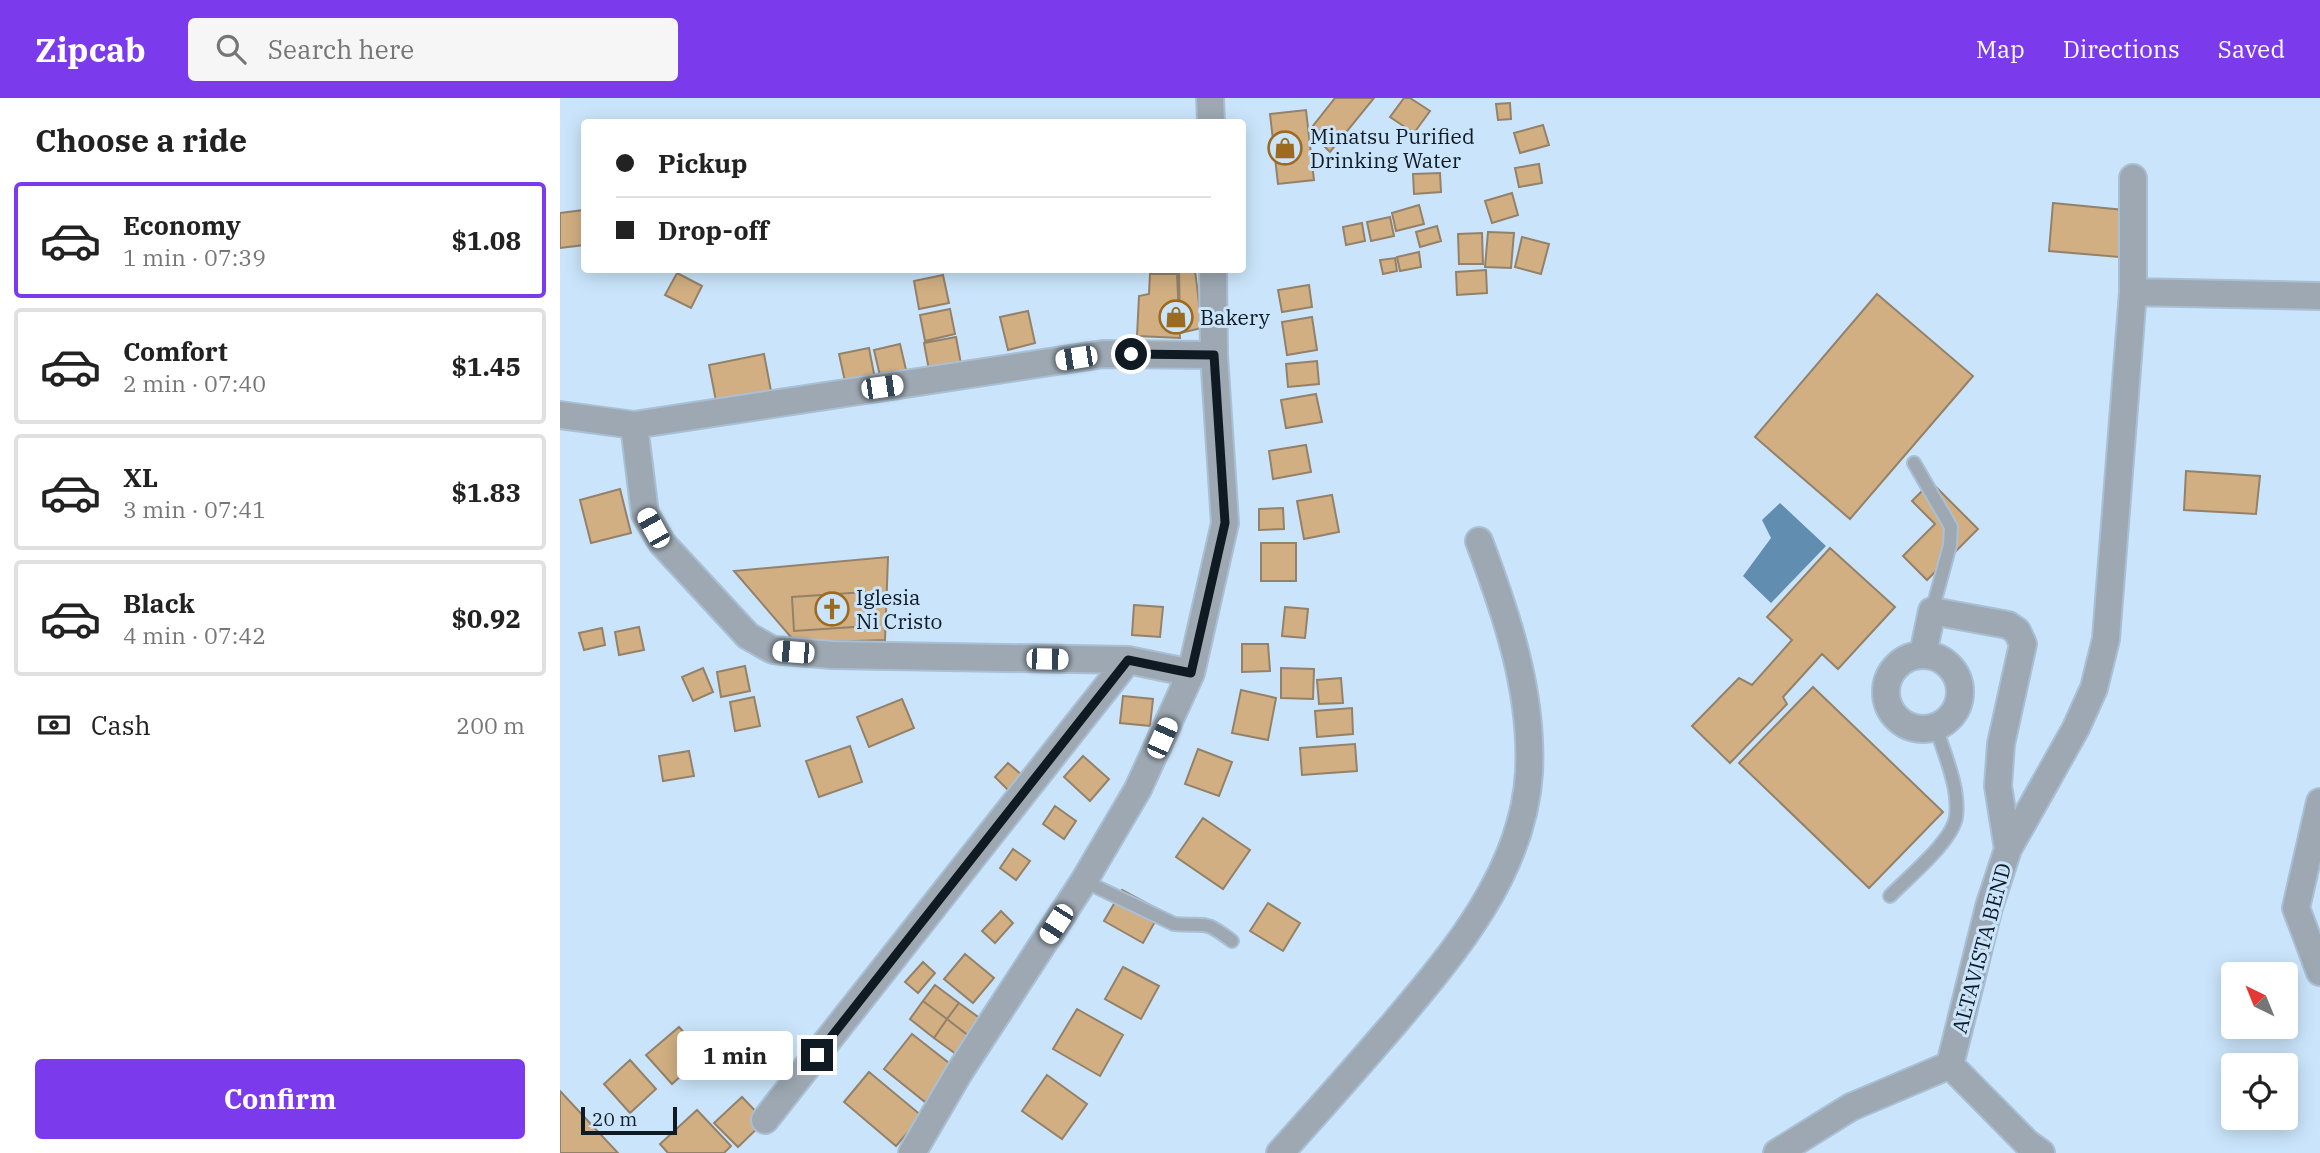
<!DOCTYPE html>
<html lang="en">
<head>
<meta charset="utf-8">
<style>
	:root { --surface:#fff; --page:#f6f6f6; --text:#222; --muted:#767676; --line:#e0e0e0; --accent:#7c3aed }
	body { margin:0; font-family:"IBM Plex Serif",serif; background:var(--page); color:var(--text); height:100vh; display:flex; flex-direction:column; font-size:26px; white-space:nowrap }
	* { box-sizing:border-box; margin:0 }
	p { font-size:23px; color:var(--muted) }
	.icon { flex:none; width:38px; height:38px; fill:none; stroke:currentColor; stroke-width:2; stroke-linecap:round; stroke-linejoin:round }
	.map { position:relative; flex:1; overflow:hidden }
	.details { display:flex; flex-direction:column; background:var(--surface); width:560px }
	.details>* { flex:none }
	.top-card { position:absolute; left:21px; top:21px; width:665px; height:154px; border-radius:7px; box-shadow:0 4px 18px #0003; display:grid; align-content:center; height:154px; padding:0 35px; background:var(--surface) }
	.needle { width:46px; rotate:317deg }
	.tools { position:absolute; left:1661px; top:864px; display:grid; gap:14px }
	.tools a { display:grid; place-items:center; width:77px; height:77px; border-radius:7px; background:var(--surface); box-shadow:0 4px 18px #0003; font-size:35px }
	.scale { position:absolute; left:21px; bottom:18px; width:96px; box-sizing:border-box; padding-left:7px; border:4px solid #101a22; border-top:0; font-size:19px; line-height:24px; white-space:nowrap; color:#101a22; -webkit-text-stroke:5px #cae5fb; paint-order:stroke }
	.end { position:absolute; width:32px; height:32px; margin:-16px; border:9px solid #101a22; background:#fff; box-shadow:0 0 0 4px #fff }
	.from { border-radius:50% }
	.bubble { position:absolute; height:49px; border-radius:7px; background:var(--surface); box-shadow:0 4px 18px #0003; font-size:23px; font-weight:800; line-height:49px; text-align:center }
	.car { position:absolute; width:21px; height:42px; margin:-21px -10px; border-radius:9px; box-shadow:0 0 5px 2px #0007; background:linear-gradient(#fff 24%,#345 0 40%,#fff 0 76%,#345 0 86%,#fff 0) }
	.top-card b { display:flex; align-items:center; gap:24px; height:66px; font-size:26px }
	.top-card b+b { border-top:2px solid var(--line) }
	.top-card i { width:18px; height:18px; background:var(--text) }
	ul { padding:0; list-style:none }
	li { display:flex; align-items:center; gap:21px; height:116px; margin:0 14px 10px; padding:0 21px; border:4px solid var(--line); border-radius:7px }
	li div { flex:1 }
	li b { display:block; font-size:26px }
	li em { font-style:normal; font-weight:800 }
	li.on { border-color:var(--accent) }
	li>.icon { width:63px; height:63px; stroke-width:1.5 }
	h2 { padding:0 35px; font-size:32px; line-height:84px }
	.pay { display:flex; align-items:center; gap:18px; height:77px; padding:0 35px; font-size:26px }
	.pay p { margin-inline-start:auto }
	.cta { display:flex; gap:14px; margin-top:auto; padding:14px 35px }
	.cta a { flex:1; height:80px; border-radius:7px; background:var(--accent); color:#fff; font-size:28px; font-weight:800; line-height:80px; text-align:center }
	header { display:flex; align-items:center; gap:42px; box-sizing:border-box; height:98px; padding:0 35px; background:var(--accent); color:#fff }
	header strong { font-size:33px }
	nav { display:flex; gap:38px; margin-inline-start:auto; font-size:24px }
	.search { width:490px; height:63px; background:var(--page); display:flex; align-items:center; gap:18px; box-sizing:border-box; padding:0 24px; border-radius:7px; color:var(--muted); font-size:26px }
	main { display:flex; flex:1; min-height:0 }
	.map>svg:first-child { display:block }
	.water { fill:#618db0 }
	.building { fill:#d1af82; stroke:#948169; stroke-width:2 }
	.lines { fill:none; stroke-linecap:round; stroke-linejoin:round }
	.lane-casing { stroke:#a9c0d4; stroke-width:16 }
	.street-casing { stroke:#a9c0d4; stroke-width:30 }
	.lane { stroke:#9da8b2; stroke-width:12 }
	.street { stroke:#9da8b2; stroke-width:26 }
	.route { stroke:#101a22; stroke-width:9 }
	.labels { text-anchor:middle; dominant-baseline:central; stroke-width:6; stroke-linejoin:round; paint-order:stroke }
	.poi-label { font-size:21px; fill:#101a22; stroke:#cae5fb; text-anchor:start }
	.street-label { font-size:21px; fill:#101a22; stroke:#cae5fb }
</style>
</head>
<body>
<header>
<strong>Zipcab</strong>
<div class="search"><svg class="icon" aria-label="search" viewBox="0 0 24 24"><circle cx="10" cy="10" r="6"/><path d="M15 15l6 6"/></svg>Search here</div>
<nav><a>Map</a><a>Directions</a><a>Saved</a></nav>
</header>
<main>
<section class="details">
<h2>Choose a ride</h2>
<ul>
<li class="on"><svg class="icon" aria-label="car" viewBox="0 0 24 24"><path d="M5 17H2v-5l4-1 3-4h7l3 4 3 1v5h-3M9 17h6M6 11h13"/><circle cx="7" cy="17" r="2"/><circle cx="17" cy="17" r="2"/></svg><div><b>Economy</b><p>1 min · 07:39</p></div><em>$1.08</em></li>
<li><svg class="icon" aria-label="car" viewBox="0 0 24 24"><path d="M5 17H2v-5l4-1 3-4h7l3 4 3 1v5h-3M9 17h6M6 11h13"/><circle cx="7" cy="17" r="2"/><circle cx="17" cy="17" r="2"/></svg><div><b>Comfort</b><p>2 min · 07:40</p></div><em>$1.45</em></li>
<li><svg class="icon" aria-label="car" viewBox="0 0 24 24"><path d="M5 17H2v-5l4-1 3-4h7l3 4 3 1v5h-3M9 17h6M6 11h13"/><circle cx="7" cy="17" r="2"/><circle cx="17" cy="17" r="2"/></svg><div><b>XL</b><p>3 min · 07:41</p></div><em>$1.83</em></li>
<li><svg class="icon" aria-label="car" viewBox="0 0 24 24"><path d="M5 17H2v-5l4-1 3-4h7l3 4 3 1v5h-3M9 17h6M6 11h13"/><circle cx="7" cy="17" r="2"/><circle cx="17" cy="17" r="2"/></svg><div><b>Black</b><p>4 min · 07:42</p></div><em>$0.92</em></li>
</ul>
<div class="pay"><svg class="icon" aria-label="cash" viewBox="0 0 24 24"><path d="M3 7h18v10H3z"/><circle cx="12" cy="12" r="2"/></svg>Cash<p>200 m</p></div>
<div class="cta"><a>Confirm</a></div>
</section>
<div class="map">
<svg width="1760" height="1055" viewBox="0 0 1760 1055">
	<rect width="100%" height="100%" fill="#cae5fb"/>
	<path class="water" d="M1220 405 1266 448 1211 505 1183 478 1211 440 1202 422Z"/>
	<path class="building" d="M775 0H814L770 54 749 33Z
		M844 0H850L870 13 854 35 830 19Z
		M950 5 951 21 938 22 936 6Z
		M746 12 754 82 718 86 710 16Z
		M983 27 989 47 960 55 954 35Z
		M979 66 982 85 959 89 955 70Z
		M880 75 881 94 854 96 853 76Z
		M952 95 958 117 932 125 925 103Z
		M1493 105 1564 112 1559 159 1489 153Z
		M859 107 864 126 836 133 832 115Z
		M24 112V147L0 150V115Z
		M830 119 834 138 811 143 807 124Z
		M802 125 805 143 786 147 783 129Z
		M877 128 881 143 860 149 856 134Z
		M928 134 954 135 951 170 925 169Z
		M922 135 923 166H899L898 136Z
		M962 139 989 146 981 176 955 169Z
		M859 154 861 169 840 173 837 159Z
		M835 160 837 173 823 176 820 162Z
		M590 172H617V176H590Z
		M619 172H635L642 230 620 235Z
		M926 172 927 195 897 197 896 174Z
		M117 175 142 188 131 210 105 197Z
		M590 176H617L620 240 577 238 579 198 589 196Z
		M383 177 389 205 359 211 354 183Z
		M749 187 752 209 722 214 718 192Z
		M1317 196 1413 278 1290 421 1195 339Z
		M390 211 395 236 365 243 360 217Z
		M468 213 475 245 448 252 440 219Z
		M752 219 757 252 727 257 722 224Z
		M396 239 401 266 369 272 364 245Z
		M340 246 347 276 321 282 314 252Z
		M309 250 315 281 286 288 279 256Z
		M204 256 211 293 156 303 149 267Z
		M757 263 759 286 728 289 726 266Z
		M756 296 762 324 726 330 721 302Z
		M746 347 751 374 713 381 709 353Z
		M1626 373 1700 378 1696 416 1624 412Z
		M1371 384 1418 431 1367 482 1343 458 1375 426 1352 403Z
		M60 391 71 435 31 445 20 402Z
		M772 397 779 434 744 441 737 403Z
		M723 410 724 431 699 432V411Z
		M701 445H736V483H701Z
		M1270 450 1335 509 1278 571 1262 556 1223 599 1227 606 1170 665 1132 628 1179 580 1192 587 1232 542 1207 519Z
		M328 459 325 542 236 545 174 473Z
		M305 494 308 528 234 533 232 499Z
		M574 507 603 509 600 539 572 537Z
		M725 509 748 511 745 540 722 538Z
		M79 529 84 552 59 557 55 534Z
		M42 530 45 547 24 552 19 535Z
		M682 546H708L710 573 682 574Z
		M185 568 190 593 161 599 157 574Z
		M143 570 153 594 133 603 122 579Z
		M721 570 754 571 753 601 721 600Z
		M781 580 783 605 759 606 757 582Z
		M1253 589 1383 714 1309 790 1179 665Z
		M681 592 716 600 708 642 672 635Z
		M563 598 593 601 590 628 560 625Z
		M194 599 200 628 175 633 170 604Z
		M342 601 354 630 309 649 297 619Z
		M792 610 793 636 757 639 755 613Z
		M795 646 797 673 742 677 740 650Z
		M290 648 302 684 259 699 246 663Z
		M638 651 672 664 659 698 625 686Z
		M129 653 134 678 103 683 99 658Z
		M523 658 549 681 530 703 504 679Z
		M448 665 463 678 449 693 435 679Z
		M495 708 516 723 504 741 483 726Z
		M643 720 690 752 663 791 616 759Z
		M453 751 470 763 456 782 440 770Z
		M562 792 601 813 583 845 544 823Z
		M708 805 740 825 723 853 690 833Z
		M441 813 453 825 435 845 422 833Z
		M405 856 434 880 413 905 384 881Z
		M363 864 375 875 358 895 345 884Z
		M563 869 599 888 581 921 545 901Z
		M375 887 399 905 387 921 363 903Z
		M363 903 387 921 374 940 350 921Z
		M399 905 421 921 409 938 387 921Z
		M517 911 563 937 540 978 493 951Z
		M387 921 409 938 396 956 374 940Z
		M119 929 144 957 112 986 86 957Z
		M352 936 394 969 365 1004 324 971Z
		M70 962 96 991 70 1015 44 986Z
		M309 974 362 1018 336 1048 284 1004Z
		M487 977 527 1006 502 1041 462 1013Z
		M0 993 58 1055H0Z
		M182 999 205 1023 178 1049 154 1025Z
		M137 1012 171 1048 164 1055H108L100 1046Z"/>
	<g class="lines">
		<defs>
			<path id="lane" d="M1354 365 1391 429 1390 447 1372 513
				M524 783 614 826C647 829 642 820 672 843
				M1330 798C1347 780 1392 744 1396 719 1400 690 1384 656 1376 629"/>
			<path id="street" d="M650 0 651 24
				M1573 194 1760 198
				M0 317 74 327 543 256 654 257
				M74 327 85 416 102 445 188 538 213 552 272 557 568 562 631 575
				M1363 556 1372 513 1448 527 1457 533 1463 546 1441 646 1438 688 1448 751 1429 809 1390 967 1467 1045 1481 1055
				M1326 594a37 37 0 1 1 74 0a37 37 0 1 1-74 0Z
				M1760 704 1736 810 1760 874
				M1448 751 1516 630 1534 590 1546 541 1573 194V80
				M205 1022 568 562
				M352 1055 400 973 524 783 578 691 631 575 665 425 654 257 653 172
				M720 1055C758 1013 796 970 833 927 894 855 963 774 969 675 973 594 947 518 919 443
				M1217 1055 1291 1009 1390 967"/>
		</defs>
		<use href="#lane" class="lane-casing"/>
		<use href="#street" class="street-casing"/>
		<use href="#lane" class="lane"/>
		<use href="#street" class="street"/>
	</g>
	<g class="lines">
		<path class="route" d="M257 957 568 562 631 575 665 425 654 257 571 256"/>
	</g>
	<defs>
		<symbol id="shop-ring" viewBox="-11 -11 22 22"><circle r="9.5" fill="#cae5fb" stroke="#9c6b1f" stroke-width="1.5"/><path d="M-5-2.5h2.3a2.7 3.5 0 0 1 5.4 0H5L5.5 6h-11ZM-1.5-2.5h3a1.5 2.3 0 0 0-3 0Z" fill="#9c6b1f"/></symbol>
		<symbol id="church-ring" viewBox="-11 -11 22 22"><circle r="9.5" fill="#cae5fb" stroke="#9c6b1f" stroke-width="1.5"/><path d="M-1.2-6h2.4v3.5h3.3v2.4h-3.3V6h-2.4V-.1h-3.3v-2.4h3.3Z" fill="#9c6b1f"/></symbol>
	</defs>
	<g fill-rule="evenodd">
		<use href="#shop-ring" x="706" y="31" width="38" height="38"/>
		<use href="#shop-ring" x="597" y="200" width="38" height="38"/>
		<use href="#church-ring" x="253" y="492" width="38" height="38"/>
	</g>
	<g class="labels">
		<g class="poi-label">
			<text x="750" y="38">Minatsu Purified<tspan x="750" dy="24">Drinking Water</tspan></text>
			<text x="640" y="219">Bakery</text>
			<text x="296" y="499">Iglesia<tspan x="296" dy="24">Ni Cristo</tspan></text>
		</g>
		<g class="street-label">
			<text transform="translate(1421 850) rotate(-75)">ALTAVISTA BEND</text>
		</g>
	</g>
</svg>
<div class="tools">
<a><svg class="needle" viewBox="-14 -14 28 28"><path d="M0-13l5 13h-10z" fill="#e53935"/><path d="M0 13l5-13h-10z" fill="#767676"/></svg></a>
<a><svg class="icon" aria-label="locate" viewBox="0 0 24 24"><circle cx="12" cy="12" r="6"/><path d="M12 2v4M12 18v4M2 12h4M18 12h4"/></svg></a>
</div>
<div class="scale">20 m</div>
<i class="end from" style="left:571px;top:256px"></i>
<i class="end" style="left:257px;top:957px"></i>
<div class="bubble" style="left:117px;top:933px;width:116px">1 min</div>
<i class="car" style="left:516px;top:260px;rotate:261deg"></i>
<i class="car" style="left:322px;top:289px;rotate:82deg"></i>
<i class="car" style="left:93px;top:430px;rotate:331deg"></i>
<i class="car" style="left:233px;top:554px;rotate:275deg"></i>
<i class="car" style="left:487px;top:561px;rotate:91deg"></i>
<i class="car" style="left:602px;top:640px;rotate:24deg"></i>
<i class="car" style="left:496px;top:826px;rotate:213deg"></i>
<div class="top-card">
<b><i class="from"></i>Pickup</b>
<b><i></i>Drop-off</b>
</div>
</div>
</main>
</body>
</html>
